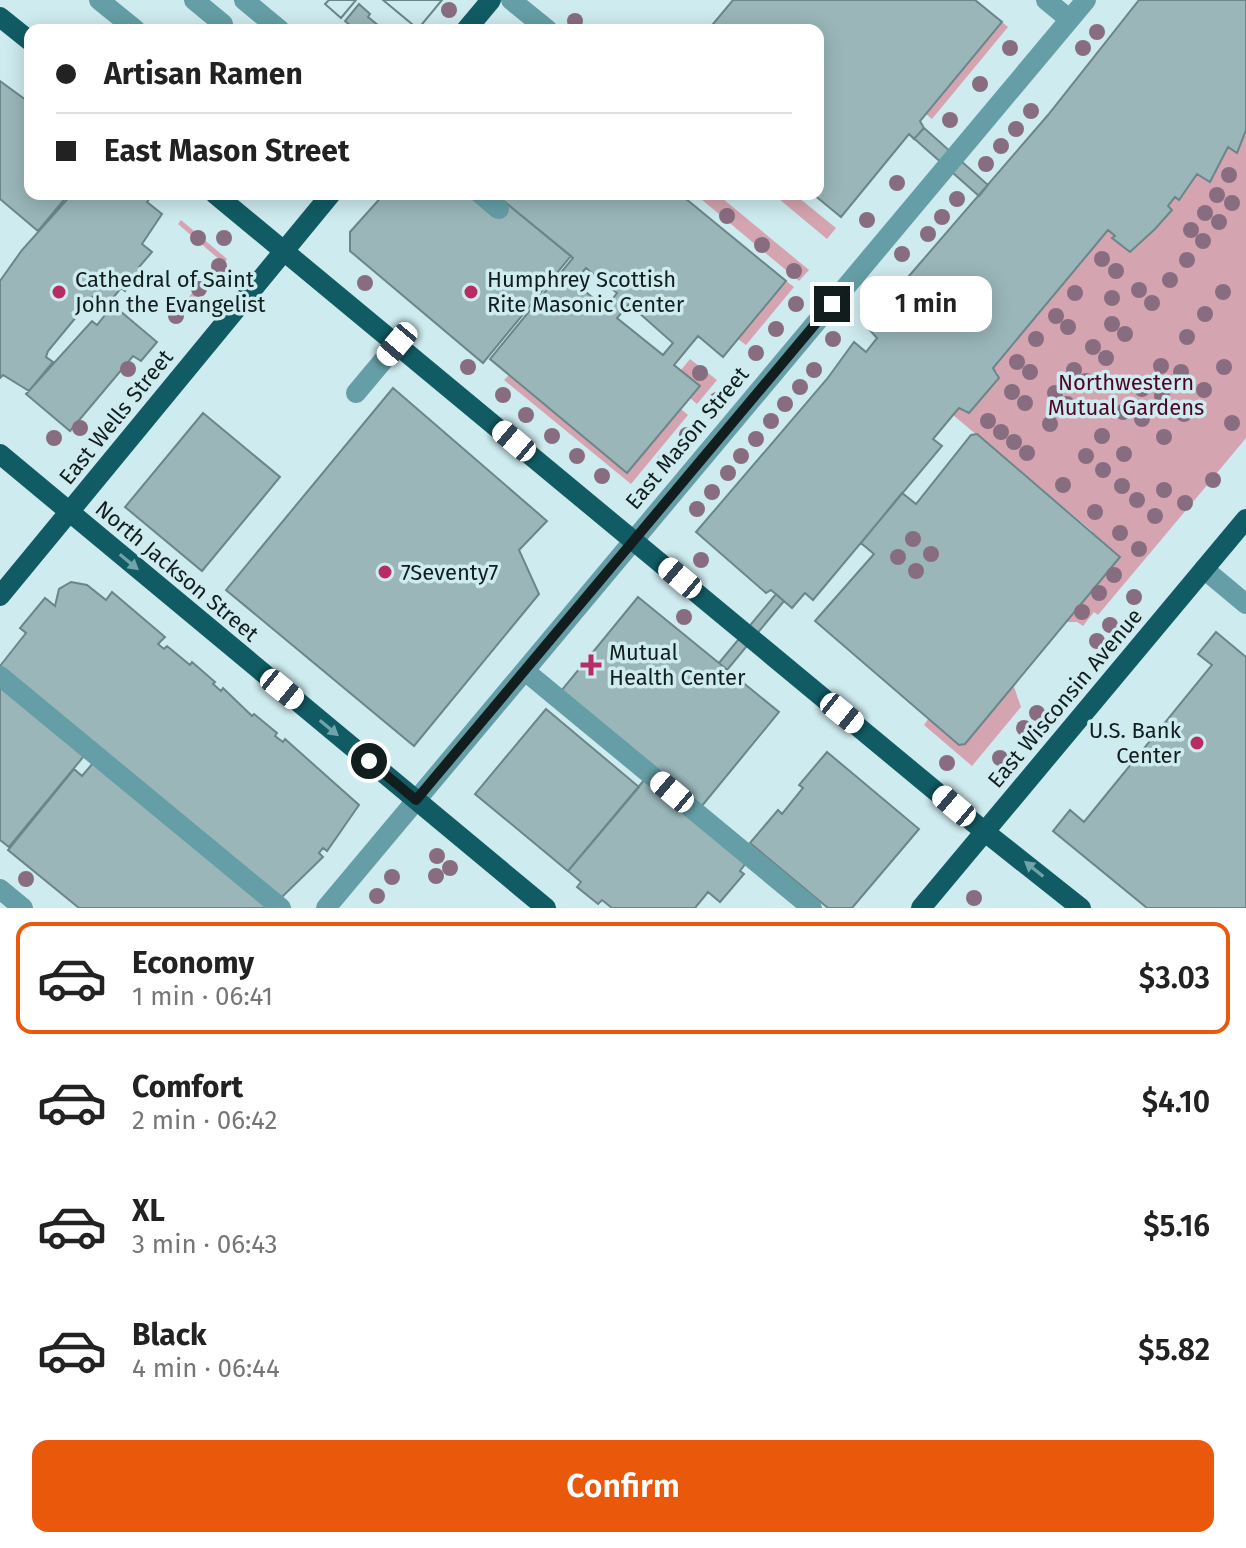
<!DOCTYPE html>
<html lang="en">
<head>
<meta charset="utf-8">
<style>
	:root { --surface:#fff; --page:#f6f6f6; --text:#222; --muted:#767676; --line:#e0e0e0; --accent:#ea580c }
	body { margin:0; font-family:"Fira Sans",sans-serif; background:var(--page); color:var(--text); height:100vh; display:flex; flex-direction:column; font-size:30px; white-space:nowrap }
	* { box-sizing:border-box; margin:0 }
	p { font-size:26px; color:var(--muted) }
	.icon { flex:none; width:44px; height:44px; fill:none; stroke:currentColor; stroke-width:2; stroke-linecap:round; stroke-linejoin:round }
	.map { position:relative; height:908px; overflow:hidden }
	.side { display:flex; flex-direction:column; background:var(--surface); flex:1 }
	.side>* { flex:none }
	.hud { position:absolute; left:24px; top:24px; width:800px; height:176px; border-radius:16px; box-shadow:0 4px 20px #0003; display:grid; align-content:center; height:176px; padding:0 32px; background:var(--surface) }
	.end { position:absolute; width:36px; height:36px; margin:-18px; border:10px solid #121d1e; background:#fff; box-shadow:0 0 0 4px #fff }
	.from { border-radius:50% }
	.bubble { position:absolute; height:56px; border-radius:16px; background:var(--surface); box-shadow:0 4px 20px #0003; font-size:26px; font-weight:600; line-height:56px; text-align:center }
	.car { position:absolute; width:24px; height:48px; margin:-24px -12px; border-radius:10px; box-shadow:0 0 6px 2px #0007; background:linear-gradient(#fff 24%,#345 0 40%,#fff 0 76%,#345 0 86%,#fff 0) }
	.hud b { display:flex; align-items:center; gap:28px; height:76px; font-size:30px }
	.hud b+b { border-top:2px solid var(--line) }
	.hud i { width:20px; height:20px; background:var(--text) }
	ul { padding:14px 0 0; list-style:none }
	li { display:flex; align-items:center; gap:24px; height:112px; margin:0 16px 12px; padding:0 16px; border:4px solid transparent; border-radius:16px }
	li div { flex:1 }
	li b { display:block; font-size:30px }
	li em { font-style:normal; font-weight:600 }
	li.selected { border-color:var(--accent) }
	li>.icon { width:72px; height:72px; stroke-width:1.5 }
	.cta { display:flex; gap:16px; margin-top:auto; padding:16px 32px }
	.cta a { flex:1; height:92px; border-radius:16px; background:var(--accent); color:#fff; font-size:32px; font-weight:600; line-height:92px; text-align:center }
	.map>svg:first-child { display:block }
	.green { fill:#d4a4b0 }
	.building { fill:#9ab6b9; stroke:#6b868a; stroke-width:2; fill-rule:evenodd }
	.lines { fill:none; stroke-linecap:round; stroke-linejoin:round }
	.minor { stroke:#659ea6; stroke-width:20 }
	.major { stroke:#115c64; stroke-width:20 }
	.tree { fill:#886d80 }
	.oneway { fill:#70a4aa }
	.route { stroke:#121d1e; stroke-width:10 }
	.poi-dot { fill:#b82c64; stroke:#ceebef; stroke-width:3 }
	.labels { text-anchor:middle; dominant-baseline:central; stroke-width:7; stroke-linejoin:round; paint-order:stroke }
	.poi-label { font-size:22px; fill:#121d1e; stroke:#ceebef; text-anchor:start }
	.park-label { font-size:22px; fill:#4f0626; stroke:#ceebef }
	.street-label { font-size:22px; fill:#121d1e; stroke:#ceebef }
</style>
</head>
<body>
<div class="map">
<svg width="1246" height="908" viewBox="0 0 1246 908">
	<rect width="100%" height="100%" fill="#ceebef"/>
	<path class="green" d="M1002 22 1008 27 932 119 926 114Z
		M1246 130V438L1216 474 1219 477 1212 486 1208 484 1098 615 1094 612 1083 626 1077 622H1065L1092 531 953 415 959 408 965 412 998 373 993 368 1108 230 1115 236 1112 239 1131 252 1172 210 1168 206 1175 197 1179 200 1197 174 1210 182 1228 147 1237 153Z
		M695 194H717L809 270 799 281Z
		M773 194H794L836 228 827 239Z
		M181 220 227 259 176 320 172 317 220 260 178 224Z
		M786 281 794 287 746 345 738 339Z
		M690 359 717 380 697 404 690 398 699 385 681 370Z
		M509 375 627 473 681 409 688 415 631 484 504 380Z
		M1013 684 1021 707 972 766 924 725 931 715Z"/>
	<path class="building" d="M329 0H356L341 18 325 4Z
		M329 0H356L341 18 325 4Z
		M383 0H442L418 29Z
		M383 0H442L418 29Z
		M733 0H975L1002 22 920 121 924 128 914 139 909 134 841 217 813 194H818V30H708Z
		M1139 0H1246V130L1237 153 1228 147 1210 182 1197 174 1179 200 1175 197 1168 206 1172 210 1155 229 1130 252 1112 238 1115 236 1108 230 993 368 999 378 969 413 959 408 953 415 933 439 942 446 813 600 805 593 792 608 771 590 766 593 696 532 827 379 854 342 866 352 877 338 867 327 898 290 910 299 919 289 921 286 909 276 1048 115Z
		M359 4 370 14 368 17 384 30H356L345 21Z
		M0 81 30 103V194L68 195 38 231 0 199Z
		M924 128 988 185 979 196 909 134 914 139Z
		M72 194H146L150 198 147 202 162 214 142 244 152 252 139 267 142 270 125 291 121 288 108 304 96 293 48 351 46 357 53 362 29 391 3 375 0 378V281L22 250Z
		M384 194H467L493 216 505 202 571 256 483 363 350 251V232Z
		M495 194H680L786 281 723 357 698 336 688 348 674 365 700 386 627 473 490 359 573 258ZM586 268 617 293 605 308 574 282ZM629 304 673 343 663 355 617 318Z
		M113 305 157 342 141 361 133 356 70 431 26 394 92 321 97 325Z
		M393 388 547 521 519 550 539 594 414 746 226 590Z
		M203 413 280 477 202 571 125 507Z
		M977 434 1120 557 965 744 959 745 815 621 874 554 861 543 902 493 916 504 971 435Z
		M71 582 87 585 106 600 112 592 165 637 158 644 164 649 167 646 190 665 192 662 215 682 213 684 221 691 223 688 252 716 254 714 277 733 275 736 283 742 285 739 359 805 327 851 323 848 319 853 323 857 281 898 0 666 26 633 20 628 45 598 55 606 59 589Z
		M776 594 784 601 727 670 719 663Z
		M638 597 779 712 701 807 561 691Z
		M1216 632 1246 657V908H1147L1053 831 1070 810 1084 822 1101 801 1212 665 1198 654Z
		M0 687 84 756 9 847 0 840Z
		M546 709 639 787 568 871 475 794Z
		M827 752 919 829 852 908H828L750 843 778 810 782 814 803 788 799 785Z
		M93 763 269 908H79L8 850 74 769 82 776Z
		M645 779 746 863 740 871 744 874 720 902 708 892 695 908H612L602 900 598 904 577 887 581 882 568 871Z"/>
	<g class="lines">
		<path class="minor" d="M99 0 136 30
			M194 0 223 24 219 30
			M244 0 280 30
			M511 0 548 30
			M1046 0 1069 19
			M481 194 499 209
			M356 393 397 344
			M1204 569 1246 604
			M525 671 812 908
			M0 676 281 908
			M0 889 23 908
			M326 908 1086 0"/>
		<path class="major" d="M0 17 30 41
			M466 30 491 0
			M215 194 985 832 1081 908
			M0 454 546 908
			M0 596 331 194
			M921 908 1246 519"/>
	</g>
	<g class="tree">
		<circle cx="449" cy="10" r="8"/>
		<circle cx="575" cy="21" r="8"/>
		<circle cx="1097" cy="32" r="8"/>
		<circle cx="1010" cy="48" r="8"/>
		<circle cx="1083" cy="48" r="8"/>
		<circle cx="980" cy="84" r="8"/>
		<circle cx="1031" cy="111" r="8"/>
		<circle cx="950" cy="120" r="8"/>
		<circle cx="1016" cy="129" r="8"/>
		<circle cx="1001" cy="146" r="8"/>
		<circle cx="986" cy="164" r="8"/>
		<circle cx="1229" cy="175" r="8"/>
		<circle cx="897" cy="183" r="8"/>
		<circle cx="1217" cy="195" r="8"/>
		<circle cx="957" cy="199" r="8"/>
		<circle cx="1232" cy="203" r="8"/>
		<circle cx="1205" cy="213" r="8"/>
		<circle cx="727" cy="216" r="8"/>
		<circle cx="942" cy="217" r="8"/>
		<circle cx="867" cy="220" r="8"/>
		<circle cx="1219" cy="222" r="8"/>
		<circle cx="1191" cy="230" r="8"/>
		<circle cx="928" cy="234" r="8"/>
		<circle cx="198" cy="238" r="8"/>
		<circle cx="224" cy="238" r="8"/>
		<circle cx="1203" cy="241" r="8"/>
		<circle cx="762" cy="245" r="8"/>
		<circle cx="902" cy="254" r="8"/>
		<circle cx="1102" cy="259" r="8"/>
		<circle cx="1187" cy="260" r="8"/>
		<circle cx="219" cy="266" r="8"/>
		<circle cx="794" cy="271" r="8"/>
		<circle cx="1116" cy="271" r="8"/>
		<circle cx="1170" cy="280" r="8"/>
		<circle cx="365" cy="283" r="8"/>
		<circle cx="199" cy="289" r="8"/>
		<circle cx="1139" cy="290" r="8"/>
		<circle cx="1223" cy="292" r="8"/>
		<circle cx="1075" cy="293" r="8"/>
		<circle cx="1112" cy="298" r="8"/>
		<circle cx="1152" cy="303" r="8"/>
		<circle cx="796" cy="304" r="8"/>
		<circle cx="1205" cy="314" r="8"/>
		<circle cx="176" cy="316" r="8"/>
		<circle cx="1056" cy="316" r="8"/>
		<circle cx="1112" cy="324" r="8"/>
		<circle cx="1068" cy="327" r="8"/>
		<circle cx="776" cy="329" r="8"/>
		<circle cx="1125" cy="334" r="8"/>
		<circle cx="1187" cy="337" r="8"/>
		<circle cx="833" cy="339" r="8"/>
		<circle cx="1036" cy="339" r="8"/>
		<circle cx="1093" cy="347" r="8"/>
		<circle cx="756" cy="353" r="8"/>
		<circle cx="1106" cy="358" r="8"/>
		<circle cx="1017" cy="362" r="8"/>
		<circle cx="1161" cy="366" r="8"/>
		<circle cx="468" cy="367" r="8"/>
		<circle cx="1224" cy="367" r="8"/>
		<circle cx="128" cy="369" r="8"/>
		<circle cx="814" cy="370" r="8"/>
		<circle cx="1074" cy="370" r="8"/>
		<circle cx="1030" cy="372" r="8"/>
		<circle cx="1181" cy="372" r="8"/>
		<circle cx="700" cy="373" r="8"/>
		<circle cx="1086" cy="381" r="8"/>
		<circle cx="800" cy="387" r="8"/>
		<circle cx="1142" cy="389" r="8"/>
		<circle cx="1204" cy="390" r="8"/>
		<circle cx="1012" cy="392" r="8"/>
		<circle cx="1055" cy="393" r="8"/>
		<circle cx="503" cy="395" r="8"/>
		<circle cx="1162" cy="396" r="8"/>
		<circle cx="717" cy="400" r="8"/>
		<circle cx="1025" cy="403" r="8"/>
		<circle cx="785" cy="404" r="8"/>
		<circle cx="1067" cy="404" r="8"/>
		<circle cx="1123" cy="412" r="8"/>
		<circle cx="1184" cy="414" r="8"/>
		<circle cx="526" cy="415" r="8"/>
		<circle cx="1142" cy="419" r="8"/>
		<circle cx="771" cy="421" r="8"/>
		<circle cx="988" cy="421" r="8"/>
		<circle cx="1232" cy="423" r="8"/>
		<circle cx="1050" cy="424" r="8"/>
		<circle cx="80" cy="428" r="8"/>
		<circle cx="1001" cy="432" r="8"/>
		<circle cx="687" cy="435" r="8"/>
		<circle cx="552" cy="436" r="8"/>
		<circle cx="1102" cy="436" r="8"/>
		<circle cx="1164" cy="437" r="8"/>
		<circle cx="54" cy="438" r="8"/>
		<circle cx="756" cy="439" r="8"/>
		<circle cx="1014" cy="442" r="8"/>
		<circle cx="1027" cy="453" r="8"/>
		<circle cx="1124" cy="454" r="8"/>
		<circle cx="577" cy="456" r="8"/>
		<circle cx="741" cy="456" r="8"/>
		<circle cx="1086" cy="456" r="8"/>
		<circle cx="665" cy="461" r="8"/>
		<circle cx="1103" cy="470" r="8"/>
		<circle cx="728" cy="473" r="8"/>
		<circle cx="602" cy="476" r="8"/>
		<circle cx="1213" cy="480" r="8"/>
		<circle cx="1063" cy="485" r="8"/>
		<circle cx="1122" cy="486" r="8"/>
		<circle cx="1164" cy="490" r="8"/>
		<circle cx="712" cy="492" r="8"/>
		<circle cx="1137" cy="500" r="8"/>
		<circle cx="1185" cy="503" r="8"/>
		<circle cx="697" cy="509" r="8"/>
		<circle cx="1095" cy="512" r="8"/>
		<circle cx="1155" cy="516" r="8"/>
		<circle cx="1120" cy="533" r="8"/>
		<circle cx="913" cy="539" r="8"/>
		<circle cx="1139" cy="549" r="8"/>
		<circle cx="931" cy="554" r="8"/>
		<circle cx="898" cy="557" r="8"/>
		<circle cx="701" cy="560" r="8"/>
		<circle cx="916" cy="571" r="8"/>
		<circle cx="1114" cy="575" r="8"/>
		<circle cx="1099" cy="593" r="8"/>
		<circle cx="1134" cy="597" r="8"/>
		<circle cx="1082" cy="612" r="8"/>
		<circle cx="684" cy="617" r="8"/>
		<circle cx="1110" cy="625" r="8"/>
		<circle cx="1097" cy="641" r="8"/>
		<circle cx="1037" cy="713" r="8"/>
		<circle cx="1024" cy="728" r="8"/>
		<circle cx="1000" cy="758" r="8"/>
		<circle cx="947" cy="763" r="8"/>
		<circle cx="437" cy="856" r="8"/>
		<circle cx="450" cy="868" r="8"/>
		<circle cx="436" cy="876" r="8"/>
		<circle cx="392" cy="877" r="8"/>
		<circle cx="26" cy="879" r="8"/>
		<circle cx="377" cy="896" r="8"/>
		<circle cx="974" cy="898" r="8"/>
	</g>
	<defs><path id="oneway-solid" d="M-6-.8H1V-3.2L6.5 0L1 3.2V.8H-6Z" transform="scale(2)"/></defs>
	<g class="oneway">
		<use href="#oneway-solid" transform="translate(129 562) rotate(40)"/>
		<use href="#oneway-solid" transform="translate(329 728) rotate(40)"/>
		<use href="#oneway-solid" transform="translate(1034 869) rotate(-141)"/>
	</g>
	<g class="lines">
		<path class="route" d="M369 761 416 800 832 304"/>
	</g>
	<g class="poi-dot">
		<circle cx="59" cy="292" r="8"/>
		<circle cx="471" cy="292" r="8"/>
		<circle cx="385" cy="572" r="8"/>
		<path d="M587 653h8v8h8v8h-8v8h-8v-8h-8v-8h8z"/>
		<circle cx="1197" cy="743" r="8"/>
	</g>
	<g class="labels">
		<g class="poi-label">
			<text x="75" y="279">Cathedral of Saint<tspan x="75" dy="25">John the Evangelist</tspan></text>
			<text x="487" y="279">Humphrey Scottish<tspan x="487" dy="25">Rite Masonic Center</tspan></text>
			<text x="401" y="572">7Seventy7</text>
			<text x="609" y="652">Mutual<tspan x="609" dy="25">Health Center</tspan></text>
			<text x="1181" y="730" text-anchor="end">U.S. Bank<tspan x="1181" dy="25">Center</tspan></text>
		</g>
		<g class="park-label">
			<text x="1126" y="382">Northwestern<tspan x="1126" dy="25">Mutual Gardens</tspan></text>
		</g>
		<g class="street-label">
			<text transform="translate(116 417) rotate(-51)">East Wells Street</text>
			<text transform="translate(687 438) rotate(-50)">East Mason Street</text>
			<text transform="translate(177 571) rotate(40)">North Jackson Street</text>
			<text transform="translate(1065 698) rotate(-50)">East Wisconsin Avenue</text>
		</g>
	</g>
</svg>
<i class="end from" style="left:369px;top:761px"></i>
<i class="end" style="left:832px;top:304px"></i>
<div class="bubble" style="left:860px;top:276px;width:132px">1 min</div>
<i class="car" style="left:397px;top:344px;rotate:220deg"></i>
<i class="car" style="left:514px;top:441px;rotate:310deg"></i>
<i class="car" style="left:680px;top:578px;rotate:310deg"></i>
<i class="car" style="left:282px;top:689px;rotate:129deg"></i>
<i class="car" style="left:842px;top:713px;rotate:129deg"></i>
<i class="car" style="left:672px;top:792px;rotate:310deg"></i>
<i class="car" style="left:954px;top:806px;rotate:310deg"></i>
<div class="hud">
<b><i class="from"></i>Artisan Ramen</b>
<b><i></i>East Mason Street</b>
</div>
</div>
<section class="side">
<ul>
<li class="selected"><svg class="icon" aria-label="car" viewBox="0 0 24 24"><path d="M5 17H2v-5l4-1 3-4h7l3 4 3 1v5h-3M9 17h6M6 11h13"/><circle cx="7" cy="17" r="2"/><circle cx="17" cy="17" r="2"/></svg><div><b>Economy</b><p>1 min · 06:41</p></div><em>$3.03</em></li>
<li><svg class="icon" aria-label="car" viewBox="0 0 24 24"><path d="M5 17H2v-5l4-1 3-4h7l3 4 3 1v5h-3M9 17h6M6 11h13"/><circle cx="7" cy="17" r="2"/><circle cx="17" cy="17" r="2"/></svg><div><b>Comfort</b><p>2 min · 06:42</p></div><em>$4.10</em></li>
<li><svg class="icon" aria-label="car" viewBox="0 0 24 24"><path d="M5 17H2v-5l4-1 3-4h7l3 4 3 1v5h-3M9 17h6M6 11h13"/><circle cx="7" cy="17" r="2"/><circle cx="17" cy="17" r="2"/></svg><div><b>XL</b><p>3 min · 06:43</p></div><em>$5.16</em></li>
<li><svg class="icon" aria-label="car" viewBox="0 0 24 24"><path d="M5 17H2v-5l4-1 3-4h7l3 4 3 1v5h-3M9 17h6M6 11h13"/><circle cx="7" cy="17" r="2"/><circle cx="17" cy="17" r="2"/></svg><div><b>Black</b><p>4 min · 06:44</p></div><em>$5.82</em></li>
</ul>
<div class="cta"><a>Confirm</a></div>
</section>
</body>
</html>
